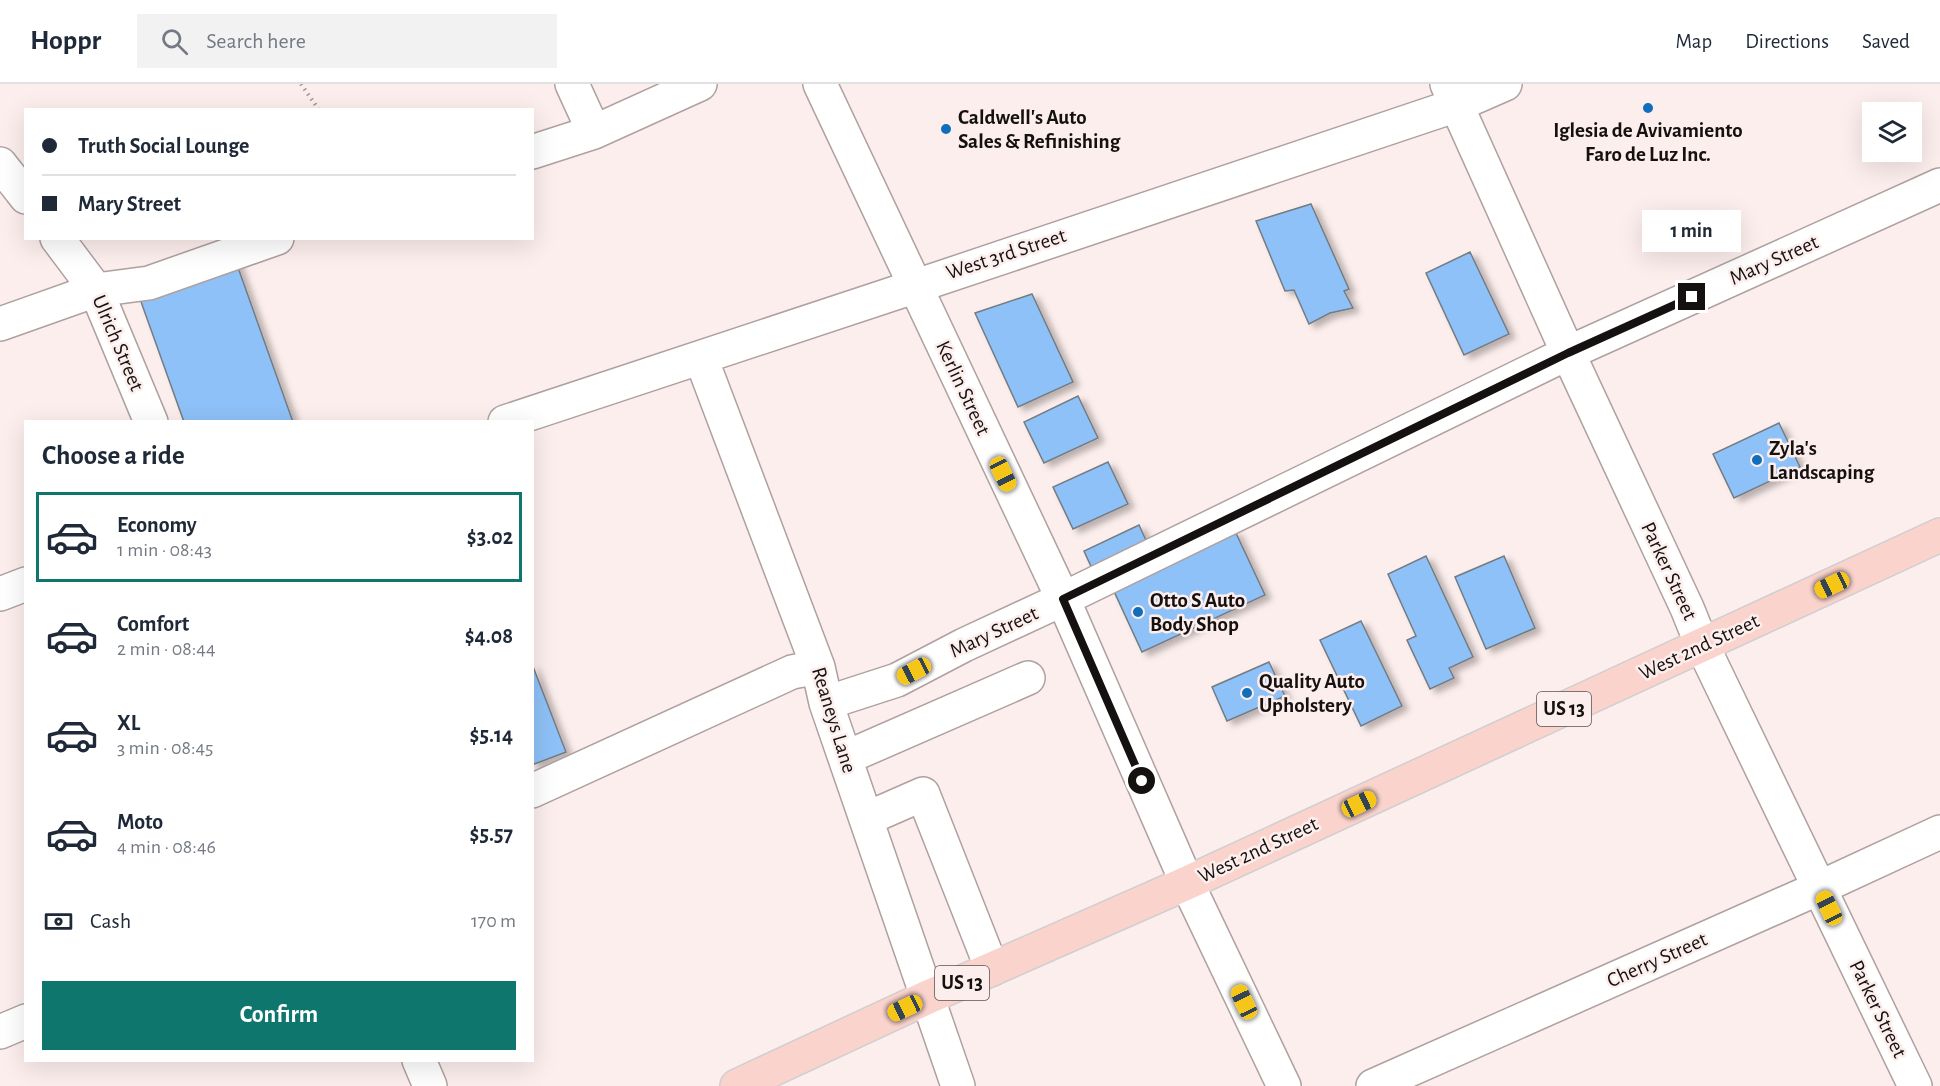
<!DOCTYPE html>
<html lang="en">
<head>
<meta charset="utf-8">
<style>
	:root { --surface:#fff; --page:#f2f2f3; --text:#1f2937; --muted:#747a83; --line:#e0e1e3; --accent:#0f766e }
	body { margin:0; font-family:"Alegreya Sans",sans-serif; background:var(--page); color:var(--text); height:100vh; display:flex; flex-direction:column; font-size:22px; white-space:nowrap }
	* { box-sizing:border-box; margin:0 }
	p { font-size:20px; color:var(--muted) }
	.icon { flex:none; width:33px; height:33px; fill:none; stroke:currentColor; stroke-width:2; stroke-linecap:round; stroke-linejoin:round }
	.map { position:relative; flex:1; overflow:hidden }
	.side { position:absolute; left:24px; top:336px; width:510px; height:642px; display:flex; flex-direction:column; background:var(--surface); border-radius:0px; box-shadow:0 6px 24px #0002 }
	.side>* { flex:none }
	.banner { position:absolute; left:24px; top:24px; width:510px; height:132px; border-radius:0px; box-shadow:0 6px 24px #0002; display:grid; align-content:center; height:132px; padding:0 18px; background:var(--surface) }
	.controls { position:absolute; left:1862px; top:18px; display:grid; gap:12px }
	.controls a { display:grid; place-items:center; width:60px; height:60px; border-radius:0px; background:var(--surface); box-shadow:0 6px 24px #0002; font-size:30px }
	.end { position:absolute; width:27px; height:27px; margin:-14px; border:8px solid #151110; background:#fff; box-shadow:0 0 0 3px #fff }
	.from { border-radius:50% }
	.bubble { position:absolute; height:42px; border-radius:0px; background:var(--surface); box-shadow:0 6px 24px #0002; font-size:20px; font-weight:600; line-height:42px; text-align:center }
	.car { position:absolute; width:18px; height:36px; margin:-18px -9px; border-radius:8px; box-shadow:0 0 4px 2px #0007; background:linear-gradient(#f5c518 24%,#345 0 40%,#f5c518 0 76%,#345 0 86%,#f5c518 0) }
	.banner b { display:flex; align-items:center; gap:21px; height:57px; font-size:22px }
	.banner b+b { border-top:2px solid var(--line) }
	.banner i { width:15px; height:15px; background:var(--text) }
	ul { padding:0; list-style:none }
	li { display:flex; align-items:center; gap:18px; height:90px; margin:0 12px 9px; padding:0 6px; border:3px solid transparent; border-radius:0px }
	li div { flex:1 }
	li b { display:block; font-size:22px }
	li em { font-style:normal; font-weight:600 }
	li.on { border-color:var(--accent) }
	li>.icon { width:54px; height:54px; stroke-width:1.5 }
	h2 { padding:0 18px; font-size:27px; line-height:72px }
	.pay { display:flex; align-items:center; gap:15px; height:66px; padding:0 18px; font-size:22px }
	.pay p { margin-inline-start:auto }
	.cta { display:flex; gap:12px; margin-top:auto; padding:12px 18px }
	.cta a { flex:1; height:69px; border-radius:0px; background:var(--accent); color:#fff; font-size:24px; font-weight:600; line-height:69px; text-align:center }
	header { display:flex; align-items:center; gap:36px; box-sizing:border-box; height:84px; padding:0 30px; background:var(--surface); border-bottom:2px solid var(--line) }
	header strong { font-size:28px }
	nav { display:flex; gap:33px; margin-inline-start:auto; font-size:21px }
	.search { width:420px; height:54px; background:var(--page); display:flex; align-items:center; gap:15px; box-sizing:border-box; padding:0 21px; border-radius:0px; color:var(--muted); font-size:22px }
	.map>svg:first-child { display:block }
	.building { fill:#8ec1f7; stroke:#737b83; stroke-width:1.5; filter:url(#shadow) }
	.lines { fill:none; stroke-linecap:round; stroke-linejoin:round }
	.minor-casing { stroke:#aea19f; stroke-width:36 }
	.major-casing { stroke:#d0cfcf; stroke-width:36 }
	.path { stroke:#a19795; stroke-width:4; stroke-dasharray:1.5 4.5; stroke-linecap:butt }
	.minor { stroke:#fff; stroke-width:33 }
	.major { stroke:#fad3cd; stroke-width:33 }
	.route { stroke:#151110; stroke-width:8 }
	.poi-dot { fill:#106ebb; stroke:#fceeec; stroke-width:2 }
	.labels { text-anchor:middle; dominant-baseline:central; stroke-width:5; stroke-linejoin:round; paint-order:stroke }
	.shield { fill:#fceeec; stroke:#5a5352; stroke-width:1.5 }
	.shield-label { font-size:20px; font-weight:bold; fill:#151110 }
	.poi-label { font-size:21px; font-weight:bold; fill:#151110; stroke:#fceeec; text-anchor:start }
	.street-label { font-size:21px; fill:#151110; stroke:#fceeec }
</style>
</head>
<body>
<header>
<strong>Hoppr</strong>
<div class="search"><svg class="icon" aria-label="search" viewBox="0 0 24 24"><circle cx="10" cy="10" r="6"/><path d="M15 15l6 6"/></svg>Search here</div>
<nav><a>Map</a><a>Directions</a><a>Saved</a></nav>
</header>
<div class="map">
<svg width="1940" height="1002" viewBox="0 0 1940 1002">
	<defs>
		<filter id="shadow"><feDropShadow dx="6" dy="4" stdDeviation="3" flood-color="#0004"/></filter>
	</defs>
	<rect width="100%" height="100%" fill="#fceeec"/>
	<path class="building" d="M1311 120 1349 205 1344 207 1353 224 1330 229 1309 240 1294 206 1285 207 1256 137Z
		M1470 168 1509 250 1464 271 1426 189Z
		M235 175 293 338H184L140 215Z
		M1032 210 1073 298 1018 323 975 229Z
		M1078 312 1098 354 1044 379 1024 338Z
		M1779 339 1800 383 1734 414 1713 370Z
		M1108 378 1128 420 1073 445 1053 403Z
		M1139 441 1149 463 1094 489 1084 467Z
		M1235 447 1265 511 1142 568 1112 503Z
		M1426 472 1473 573 1449 584 1454 594 1430 605 1407 556 1416 552 1388 490Z
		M1504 472 1535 544 1486 565 1455 493Z
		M1361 537 1402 622 1361 642 1320 556Z
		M1269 578 1285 612 1227 637 1212 603Z
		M532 580 566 668 532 681Z"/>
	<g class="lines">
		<defs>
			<path id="minor" d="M572 0 594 48
				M820 0 1063 515 1187 799 1284 1002
				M1447 0 1568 269 1687 524 1702 561 1915 1002
				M532 68 594 48 700 0
				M0 80 26 113
				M57 154 96 206 151 338
				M0 240 96 206 149 199 277 154
				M701 274 818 583 826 619 958 1002
				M505 338C823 235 1140 126 1457 21L1505 0
				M0 510 26 500
				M826 619 897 596 964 561 1063 515 1568 269 1940 101
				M845 674 1028 594
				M532 707 792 588 818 583
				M866 735 923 710 992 885
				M0 948 26 937
				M419 976 430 1002
				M1373 1002 1819 804 1940 748"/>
			<path id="major" d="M737 1002 926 914 1187 799 1940 451"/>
		</defs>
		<use href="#minor" class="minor-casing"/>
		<use href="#major" class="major-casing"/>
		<path class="path" d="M301 0 319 26"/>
		<use href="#minor" class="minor"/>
		<use href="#major" class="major"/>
	</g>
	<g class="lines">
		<path class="route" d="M1142 697 1063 515 1568 269 1692 213"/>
	</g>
	<g class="poi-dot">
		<circle cx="1648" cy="24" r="6"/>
		<circle cx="946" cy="45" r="6"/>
		<circle cx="1757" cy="376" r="6"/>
		<circle cx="1138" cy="528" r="6"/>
		<circle cx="1247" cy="609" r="6"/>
	</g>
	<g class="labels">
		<g class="shield">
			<rect x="1537" y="608" width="54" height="34" rx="4.5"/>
			<rect x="935" y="882" width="54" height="34" rx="4.5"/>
		</g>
		<g class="shield-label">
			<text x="1564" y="625">US 13</text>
			<text x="962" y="899">US 13</text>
		</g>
		<g class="poi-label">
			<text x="958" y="33">Caldwell's Auto<tspan x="958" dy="24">Sales &amp; Refinishing</tspan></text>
			<text x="1648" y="46" text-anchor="middle">Iglesia de Avivamiento<tspan x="1648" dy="24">Faro de Luz Inc.</tspan></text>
			<text x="1769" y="364">Zyla's<tspan x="1769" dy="24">Landscaping</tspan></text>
			<text x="1150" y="516">Otto S Auto<tspan x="1150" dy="24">Body Shop</tspan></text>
			<text x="1259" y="597">Quality Auto<tspan x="1259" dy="24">Upholstery</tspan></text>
		</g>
		<g class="street-label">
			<text transform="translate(1006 170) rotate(-18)">West 3rd Street</text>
			<text transform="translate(1774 176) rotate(-24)">Mary Street</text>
			<text transform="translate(118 259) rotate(67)">Ulrich Street</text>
			<text transform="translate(963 304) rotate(65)">Kerlin Street</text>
			<text transform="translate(1669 487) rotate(65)">Parker Street</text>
			<text transform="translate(994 548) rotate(-25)">Mary Street</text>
			<text transform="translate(1699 563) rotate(-25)">West 2nd Street</text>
			<text transform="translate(834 636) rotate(73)">Reaneys Lane</text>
			<text transform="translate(1258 766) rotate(-25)">West 2nd Street</text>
			<text transform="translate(1657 876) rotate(-24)">Cherry Street</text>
			<text transform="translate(1878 925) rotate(64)">Parker Street</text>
		</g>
	</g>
</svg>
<div class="controls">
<a><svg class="icon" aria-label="layers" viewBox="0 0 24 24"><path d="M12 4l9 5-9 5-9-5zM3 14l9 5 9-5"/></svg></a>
</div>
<i class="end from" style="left:1142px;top:697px"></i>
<i class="end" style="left:1692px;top:213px"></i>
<div class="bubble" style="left:1642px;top:126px;width:99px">1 min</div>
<i class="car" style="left:1003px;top:390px;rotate:154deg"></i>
<i class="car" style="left:1832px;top:501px;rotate:245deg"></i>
<i class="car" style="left:914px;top:587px;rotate:242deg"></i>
<i class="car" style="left:1359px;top:720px;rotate:65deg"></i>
<i class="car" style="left:1829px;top:824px;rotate:334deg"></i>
<i class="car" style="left:1244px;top:918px;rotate:335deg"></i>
<i class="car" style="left:905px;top:924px;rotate:245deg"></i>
<div class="banner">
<b><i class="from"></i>Truth Social Lounge</b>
<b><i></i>Mary Street</b>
</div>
<section class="side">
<h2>Choose a ride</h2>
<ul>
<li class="on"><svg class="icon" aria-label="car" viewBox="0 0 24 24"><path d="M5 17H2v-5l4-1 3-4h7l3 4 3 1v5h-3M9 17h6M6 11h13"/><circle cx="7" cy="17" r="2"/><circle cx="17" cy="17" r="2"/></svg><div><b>Economy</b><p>1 min · 08:43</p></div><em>$3.02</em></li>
<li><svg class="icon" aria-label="car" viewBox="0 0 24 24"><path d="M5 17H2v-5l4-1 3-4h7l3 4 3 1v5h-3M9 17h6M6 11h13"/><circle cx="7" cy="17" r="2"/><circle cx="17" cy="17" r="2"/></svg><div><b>Comfort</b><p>2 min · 08:44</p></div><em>$4.08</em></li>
<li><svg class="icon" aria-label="car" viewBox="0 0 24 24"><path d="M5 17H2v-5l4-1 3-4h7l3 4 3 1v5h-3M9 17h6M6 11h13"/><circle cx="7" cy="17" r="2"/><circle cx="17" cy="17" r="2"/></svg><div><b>XL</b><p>3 min · 08:45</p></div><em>$5.14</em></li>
<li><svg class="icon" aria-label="car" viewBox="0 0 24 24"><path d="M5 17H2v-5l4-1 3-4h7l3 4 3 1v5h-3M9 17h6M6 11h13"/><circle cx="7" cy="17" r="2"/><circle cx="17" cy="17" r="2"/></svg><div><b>Moto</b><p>4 min · 08:46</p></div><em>$5.57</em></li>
</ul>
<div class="pay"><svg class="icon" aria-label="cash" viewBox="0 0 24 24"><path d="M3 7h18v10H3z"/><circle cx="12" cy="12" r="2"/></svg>Cash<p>170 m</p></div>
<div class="cta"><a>Confirm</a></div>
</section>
</div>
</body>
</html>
